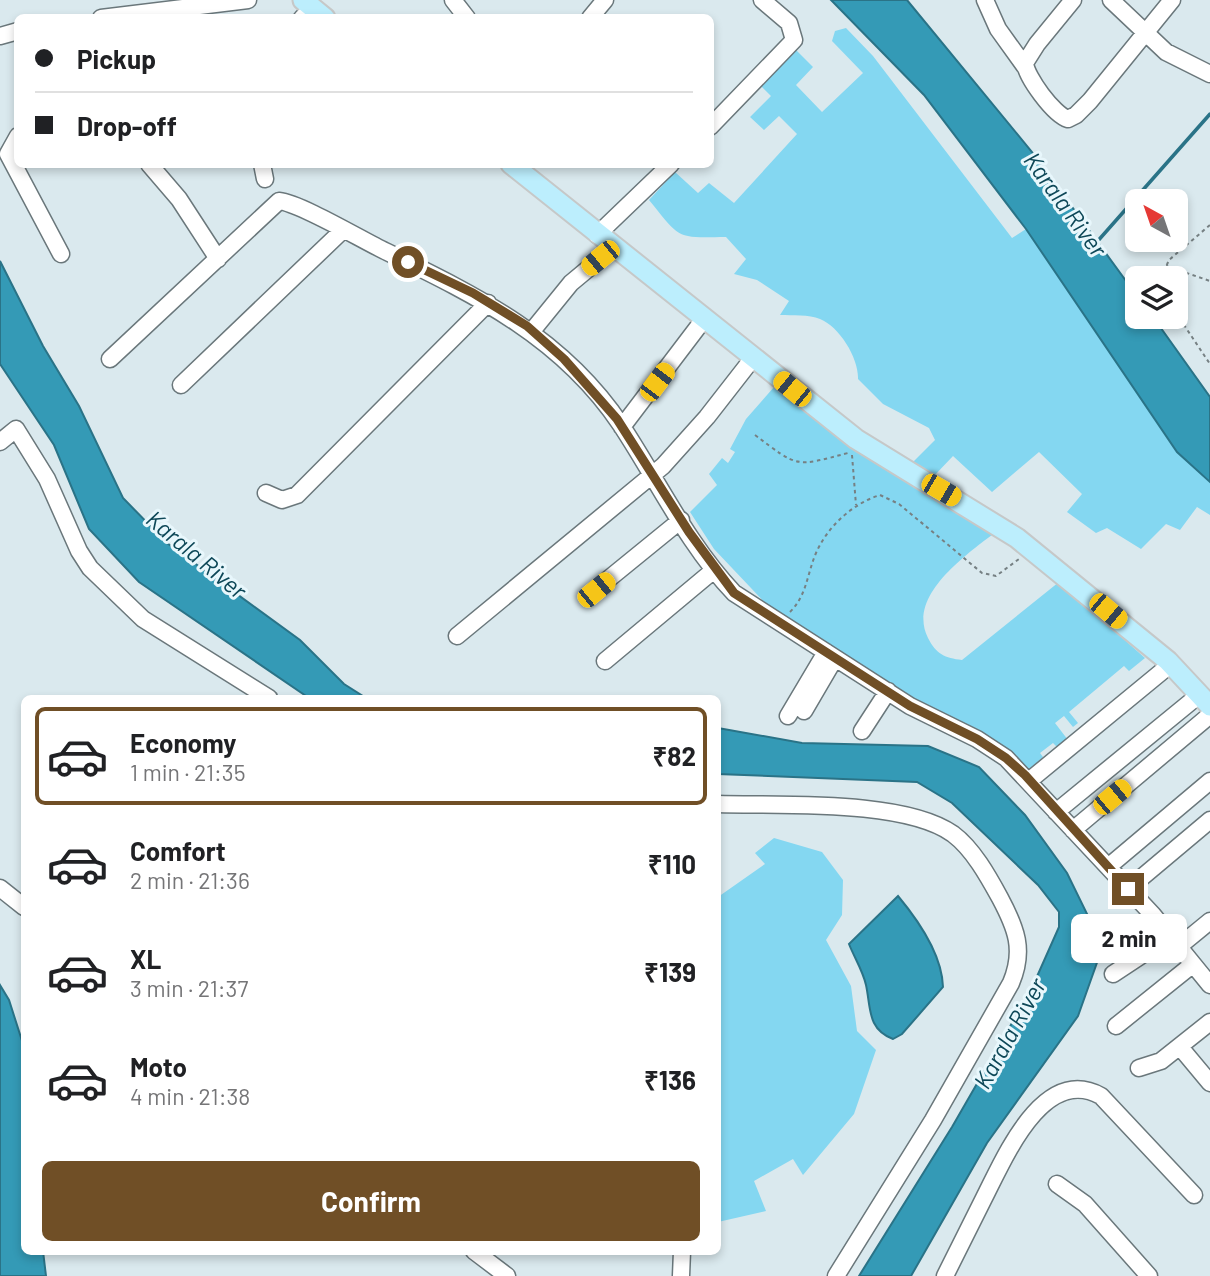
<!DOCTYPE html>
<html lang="en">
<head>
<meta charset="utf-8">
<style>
	:root { --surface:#fff; --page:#f2f2f2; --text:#202124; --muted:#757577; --line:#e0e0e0; --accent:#704f26 }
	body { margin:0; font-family:Barlow,sans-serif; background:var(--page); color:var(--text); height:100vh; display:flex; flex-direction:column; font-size:26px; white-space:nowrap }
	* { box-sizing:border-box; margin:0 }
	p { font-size:23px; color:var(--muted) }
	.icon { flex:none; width:38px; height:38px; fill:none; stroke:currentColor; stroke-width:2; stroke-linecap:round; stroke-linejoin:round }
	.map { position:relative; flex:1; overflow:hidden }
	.side { position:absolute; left:21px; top:695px; width:700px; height:560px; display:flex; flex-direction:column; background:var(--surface); border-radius:10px; box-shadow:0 4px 10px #0003 }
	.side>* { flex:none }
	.hud { position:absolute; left:14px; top:14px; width:700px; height:154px; border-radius:10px; box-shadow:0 4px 10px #0003; display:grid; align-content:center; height:154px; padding:0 21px; background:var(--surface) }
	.needle { width:46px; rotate:320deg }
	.fabs { position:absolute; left:1125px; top:189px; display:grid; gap:14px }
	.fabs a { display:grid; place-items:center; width:63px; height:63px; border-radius:10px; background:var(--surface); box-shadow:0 4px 10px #0003; font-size:35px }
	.end { position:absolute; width:32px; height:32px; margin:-16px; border:9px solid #704f26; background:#fff; box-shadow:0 0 0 4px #fff }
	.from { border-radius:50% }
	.bubble { position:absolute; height:49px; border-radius:10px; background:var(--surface); box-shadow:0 4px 10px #0003; font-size:23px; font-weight:700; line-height:49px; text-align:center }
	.car { position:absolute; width:21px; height:42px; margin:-21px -10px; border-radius:9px; box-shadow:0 0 5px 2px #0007; background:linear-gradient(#f5c518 24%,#345 0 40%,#f5c518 0 76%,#345 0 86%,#f5c518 0) }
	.hud b { display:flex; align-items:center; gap:24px; height:66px; font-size:26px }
	.hud b+b { border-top:2px solid var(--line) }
	.hud i { width:18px; height:18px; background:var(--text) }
	ul { padding:12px 0 0; list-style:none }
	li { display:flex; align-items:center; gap:21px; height:98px; margin:0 14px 10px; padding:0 7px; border:4px solid transparent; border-radius:10px }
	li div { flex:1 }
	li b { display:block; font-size:26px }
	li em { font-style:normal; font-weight:700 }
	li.selected { border-color:var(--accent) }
	li>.icon { width:63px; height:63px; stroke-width:1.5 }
	.action { display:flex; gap:14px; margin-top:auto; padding:14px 21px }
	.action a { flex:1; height:80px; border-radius:10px; background:var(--accent); color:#fff; font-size:28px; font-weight:700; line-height:80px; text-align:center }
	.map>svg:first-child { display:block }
	.green { fill:#84d7f1 }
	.water { fill:#349ab6; stroke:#2a7387; stroke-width:2 }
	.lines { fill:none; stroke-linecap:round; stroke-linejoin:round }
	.stream { stroke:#2a7387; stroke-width:3.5 }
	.minor-casing { stroke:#6a777b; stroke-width:19 }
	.major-casing { stroke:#c6c8c8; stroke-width:23 }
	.path { stroke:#768083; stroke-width:2; stroke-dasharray:3.5 3.5; stroke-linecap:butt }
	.minor { stroke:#fff; stroke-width:16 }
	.major { stroke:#bceefd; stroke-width:19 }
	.route { stroke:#704f26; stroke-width:9 }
	.labels { text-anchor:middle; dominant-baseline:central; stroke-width:6; stroke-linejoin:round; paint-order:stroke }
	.water-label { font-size:24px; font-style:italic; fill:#0e4858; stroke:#e8f7fc }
</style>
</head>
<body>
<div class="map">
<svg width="1210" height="1276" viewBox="0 0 1210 1276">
	<rect width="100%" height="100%" fill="#dae9ee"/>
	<path class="green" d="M846 28 873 56 1012 238 1026 229 1177 452 1210 482V515L1197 507 1180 530 1166 524 1141 549 1107 528 1096 533 1067 512 1082 494 1039 452 992 492 953 456 933 477 912 463 935 440 929 428 883 404 858 379C859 359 840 327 820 319 809 314 792 316 780 315L789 301 757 280 734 274 746 259 726 237C675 238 681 239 649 200L675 172 698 193 709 183 734 203 797 134 779 116 764 130 750 117 771 96 761 86 796 50 813 67 796 85 822 112 863 73 832 41 835 31Z
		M774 387 849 441 997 531C969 553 906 595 928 638 936 654 945 658 962 660L1059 582 1145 658 1129 671 1124 666 1069 712 1078 723 1073 727 1064 716 1055 723 1068 740 1058 748 1053 743 1040 753 1043 757 1027 771 910 703 768 606 714 549 690 512 717 485 709 474 722 458 728 463 735 452 730 449 746 419Z
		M774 838 822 852 843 880 842 915 826 940 851 986 857 1031 876 1050 854 1114 803 1175 793 1159 754 1181 766 1211 718 1222V897L765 864 755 853Z"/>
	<path class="water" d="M831 0H907L1032 152 1137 296 1138 317H1153L1210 397V482L1177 452 1026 229 924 95Z
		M0 261 43 346 79 406 123 498 167 543 300 640 344 684 366 698H309L139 582 89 529 54 445 0 364Z
		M718 728 802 743 928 746 979 767 1025 815 1067 873 1091 922 1099 957 1078 1016 987 1143 911 1276H859L952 1127 1031 990 1059 927V912L1038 885 952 803 917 782 718 774Z
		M898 896C918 920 942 954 943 987L902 1034 893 1039C867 1029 871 1008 866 985 863 971 854 957 849 944Z
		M0 985 9 1000 24 1047V1251H43L46 1276H0Z"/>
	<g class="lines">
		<path class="stream" d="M1096 243 1210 114"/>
		<defs>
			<path id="minor" d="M453 0 467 18
				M985 0 998 29 1026 68
				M1073 0 1037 44 1025 63C1026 77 1054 115 1068 119L1076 115 1090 101 1172 0
				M1111 0 1166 52 1210 74
				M101 18 248 0
				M302 18 314 8
				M590 18 605 0
				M0 36 18 31
				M710 127 794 40 789 23 762 0
				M18 136 8 154 61 254
				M149 164 179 199 218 259
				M262 164 265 179
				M597 235 671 164
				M532 331 571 283 613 248
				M110 359 279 201C300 203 362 240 385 251 477 296 562 337 621 425 658 481 688 545 734 593L910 706 977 739 1006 758 1153 915 1210 985
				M181 385 343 230
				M622 427 704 319
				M0 442 16 429 47 479 79 551 90 568 143 619 269 698
				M266 493 282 500 297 495 488 303
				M595 590 681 520
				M457 636 663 466 707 417 753 358
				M605 661 714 570
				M804 711 835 658
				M788 716 826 652
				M862 731 888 691
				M1030 780 1171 664
				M718 804C779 806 904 799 953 834 973 849 988 876 1000 898 1016 928 1025 950 1011 983L933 1120 836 1276
				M1056 812 1199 695
				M1073 830 1210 715
				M1108 867 1210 781
				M0 888 24 907
				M1128 889 1210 820
				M1177 948 1210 921
				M1113 974 1169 937
				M1116 1026 1192 965
				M1180 1047 1210 1083
				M1139 1068 1161 1061 1210 1022
				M1057 1184 1085 1204 1149 1276
				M474 1251 507 1276
				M681 1276 682 1251
				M945 1276C958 1250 971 1224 984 1198 1004 1159 1043 1064 1101 1096L1194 1195"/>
			<path id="major" d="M303 0 325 18
				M511 164 856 439 1017 538 1168 661 1210 706"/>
		</defs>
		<use href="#minor" class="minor-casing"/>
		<use href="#major" class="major-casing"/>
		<path class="path" d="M1166 266 1210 281
			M1161 278 1169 260 1210 225
			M1176 313 1210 364
			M755 435C799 468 795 467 848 453
			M852 455 856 505
			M790 612C807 595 807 574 816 553 828 526 852 504 880 495L899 504 982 573 996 576 1019 559"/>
		<use href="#minor" class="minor"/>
		<use href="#major" class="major"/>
	</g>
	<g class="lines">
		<path class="route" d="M408 262 473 293 527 326 564 359 617 419 689 532 734 593 910 706 977 739 1006 758 1025 775 1128 889"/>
	</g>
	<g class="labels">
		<g class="water-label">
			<text transform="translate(1066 204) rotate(54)">Karala River</text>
			<text transform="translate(197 554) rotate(40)">Karala River</text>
			<text transform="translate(1009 1033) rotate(-61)">Karala River</text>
		</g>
	</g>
</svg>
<div class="fabs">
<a><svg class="needle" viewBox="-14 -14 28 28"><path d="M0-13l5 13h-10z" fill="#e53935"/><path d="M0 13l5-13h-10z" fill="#757577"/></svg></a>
<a><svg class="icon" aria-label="layers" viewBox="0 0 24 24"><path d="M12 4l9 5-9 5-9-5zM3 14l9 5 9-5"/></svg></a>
</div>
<i class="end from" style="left:408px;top:262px"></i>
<i class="end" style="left:1128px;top:889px"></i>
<div class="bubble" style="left:1071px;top:914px;width:116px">2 min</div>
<i class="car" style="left:600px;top:258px;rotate:231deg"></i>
<i class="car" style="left:657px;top:382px;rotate:37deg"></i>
<i class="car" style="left:792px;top:389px;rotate:309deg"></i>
<i class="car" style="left:941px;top:490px;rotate:120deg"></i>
<i class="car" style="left:596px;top:590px;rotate:51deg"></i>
<i class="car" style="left:1108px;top:611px;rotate:130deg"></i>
<i class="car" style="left:1112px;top:797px;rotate:50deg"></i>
<div class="hud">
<b><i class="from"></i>Pickup</b>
<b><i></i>Drop-off</b>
</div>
<section class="side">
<ul>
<li class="selected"><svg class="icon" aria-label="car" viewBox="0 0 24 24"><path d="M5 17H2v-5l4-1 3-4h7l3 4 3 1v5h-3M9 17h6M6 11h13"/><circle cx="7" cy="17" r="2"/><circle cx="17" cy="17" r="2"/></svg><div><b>Economy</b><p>1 min · 21:35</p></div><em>₹82</em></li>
<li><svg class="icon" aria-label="car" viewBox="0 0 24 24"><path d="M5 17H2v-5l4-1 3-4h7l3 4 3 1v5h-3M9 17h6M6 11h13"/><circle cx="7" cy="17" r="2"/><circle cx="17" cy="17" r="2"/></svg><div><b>Comfort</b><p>2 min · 21:36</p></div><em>₹110</em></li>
<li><svg class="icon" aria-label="car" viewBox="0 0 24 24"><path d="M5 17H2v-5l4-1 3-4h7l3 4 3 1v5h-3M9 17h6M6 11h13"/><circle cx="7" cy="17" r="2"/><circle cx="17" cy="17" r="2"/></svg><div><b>XL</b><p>3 min · 21:37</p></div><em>₹139</em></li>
<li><svg class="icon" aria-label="car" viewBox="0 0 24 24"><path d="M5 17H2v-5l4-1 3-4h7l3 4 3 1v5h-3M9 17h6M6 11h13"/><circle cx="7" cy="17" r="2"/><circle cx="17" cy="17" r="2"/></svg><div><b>Moto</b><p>4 min · 21:38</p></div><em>₹136</em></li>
</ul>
<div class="action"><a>Confirm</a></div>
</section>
</div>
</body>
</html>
